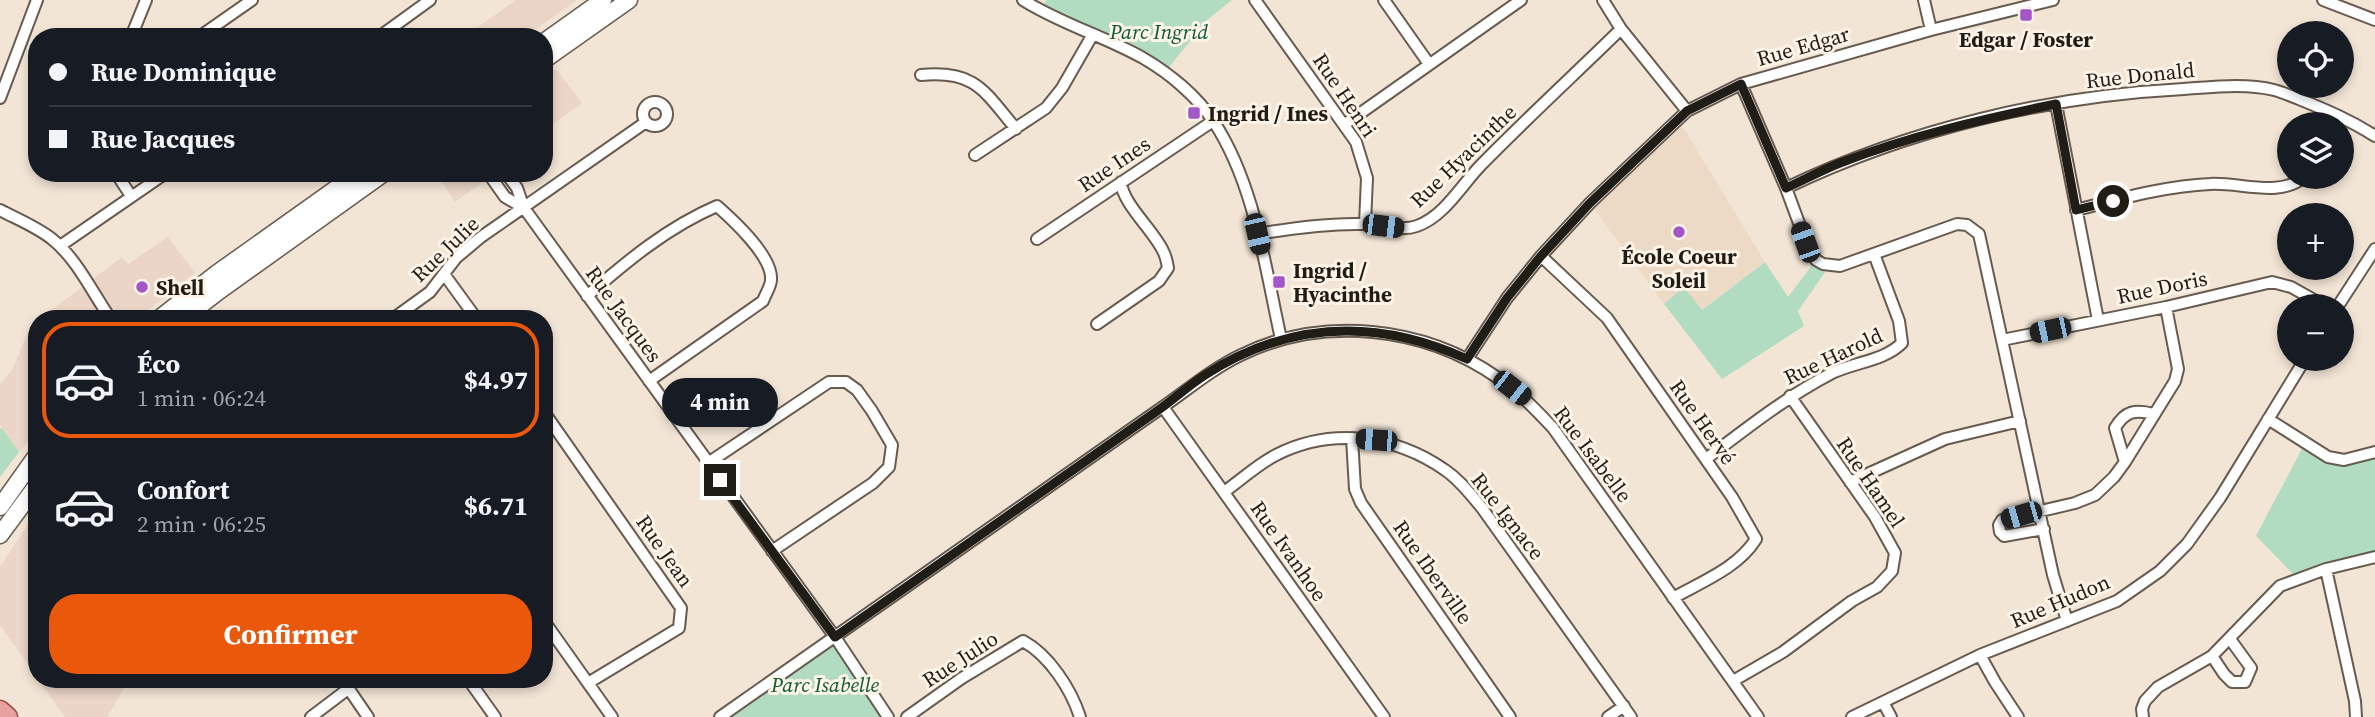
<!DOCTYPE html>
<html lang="fr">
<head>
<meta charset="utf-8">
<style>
	:root { --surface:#171b24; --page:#20242c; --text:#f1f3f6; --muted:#9ea1a6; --line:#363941; --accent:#ea580c }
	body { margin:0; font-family:"Source Serif 4",serif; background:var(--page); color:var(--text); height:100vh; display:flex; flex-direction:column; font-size:26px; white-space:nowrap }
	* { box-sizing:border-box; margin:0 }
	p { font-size:23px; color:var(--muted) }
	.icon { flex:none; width:38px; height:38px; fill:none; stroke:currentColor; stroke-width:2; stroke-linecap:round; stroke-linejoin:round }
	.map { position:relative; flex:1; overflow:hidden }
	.side { position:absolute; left:28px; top:310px; width:525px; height:378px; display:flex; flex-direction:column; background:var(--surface); border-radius:28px; box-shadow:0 4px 10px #0003 }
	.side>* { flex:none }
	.top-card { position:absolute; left:28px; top:28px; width:525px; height:154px; border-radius:28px; box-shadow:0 4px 10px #0003; display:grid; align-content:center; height:154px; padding:0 21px; background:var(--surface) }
	.controls { position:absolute; left:2277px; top:21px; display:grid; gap:14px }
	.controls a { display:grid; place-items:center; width:77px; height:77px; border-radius:50%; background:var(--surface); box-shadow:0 4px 10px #0003; font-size:35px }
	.end { position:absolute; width:32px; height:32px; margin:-16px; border:9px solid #201c16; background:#fff; box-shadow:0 0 0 4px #fff }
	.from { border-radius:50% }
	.bubble { position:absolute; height:49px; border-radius:24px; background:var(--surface); box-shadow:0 4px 10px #0003; font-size:23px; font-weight:700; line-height:49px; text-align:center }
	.car { position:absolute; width:21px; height:42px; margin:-21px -10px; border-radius:9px; box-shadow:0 0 5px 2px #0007; background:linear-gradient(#222 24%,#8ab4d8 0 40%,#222 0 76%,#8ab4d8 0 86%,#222 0) }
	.top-card b { display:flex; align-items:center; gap:24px; height:66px; font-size:26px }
	.top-card b+b { border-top:2px solid var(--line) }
	.top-card i { width:18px; height:18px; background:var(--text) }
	ul { padding:12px 0 0; list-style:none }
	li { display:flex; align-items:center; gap:21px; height:116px; margin:0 14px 10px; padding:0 7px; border:4px solid transparent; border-radius:28px }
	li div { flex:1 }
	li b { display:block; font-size:26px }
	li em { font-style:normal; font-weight:700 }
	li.active { border-color:var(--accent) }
	li>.icon { width:63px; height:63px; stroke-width:1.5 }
	.action { display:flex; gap:14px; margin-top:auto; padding:14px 21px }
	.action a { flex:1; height:80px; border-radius:28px; background:var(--accent); color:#fff; font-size:28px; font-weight:700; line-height:80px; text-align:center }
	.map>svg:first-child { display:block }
	.commercial { fill:#ead5c7 }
	.built { fill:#eddac6 }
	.green { fill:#b1dcc2 }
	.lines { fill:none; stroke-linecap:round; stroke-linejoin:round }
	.street-casing { stroke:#675b4f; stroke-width:14 }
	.secondary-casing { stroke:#675b4f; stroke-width:19 }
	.primary-casing { stroke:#9a4a44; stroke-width:21 }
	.street { stroke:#fff; stroke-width:10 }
	.secondary { stroke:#fff; stroke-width:16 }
	.primary { stroke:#e9a19e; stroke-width:18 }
	.route { stroke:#201c16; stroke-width:9 }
	.poi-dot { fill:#a256c8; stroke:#fdf3e7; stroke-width:2.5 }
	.labels { text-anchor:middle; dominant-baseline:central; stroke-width:6; stroke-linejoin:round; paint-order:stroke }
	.park-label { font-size:21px; font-style:italic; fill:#0b5837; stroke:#fdf3e7 }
	.poi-label { font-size:21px; font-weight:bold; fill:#201c16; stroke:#fdf3e7; text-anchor:start }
	.street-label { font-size:21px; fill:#201c16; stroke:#fdf3e7 }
</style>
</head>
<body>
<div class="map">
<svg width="2375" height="717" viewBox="0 0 2375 717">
	<rect width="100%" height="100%" fill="#f2e5d6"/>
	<path class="commercial" d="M516 0H577L525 37H464Z
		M556 69 582 103 550 126 544 119V77Z
		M436 173H479L485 181 455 202Z
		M168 237 195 273 138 318H41L122 257 128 264Z
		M37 322V431L19 452 0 425V384L11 372 31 326Z
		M37 511V677L0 625V567Z
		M38 679H130L107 717H65Z"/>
	<path class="built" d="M1678 119 1765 262 1701 310 1684 287 1664 304 1590 203Z"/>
	<path class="green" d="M1046 0H1232L1207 20 1166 71 1041 11Z
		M1816 260 1830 265 1798 311 1804 326 1722 379 1664 304 1684 287 1702 310 1765 262 1788 297Z
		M2 428 19 452 0 477V429Z
		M2305 443 2328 457 2375 453V557L2298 579 2256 536Z
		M835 637 889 717H721Z"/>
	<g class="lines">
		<defs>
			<path id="street" d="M1023 0C1061 24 1104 36 1143 58 1169 73 1197 96 1214 122 1255 185 1265 267 1281 339
				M1255 0 1356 142 1367 178 1365 224
				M1384 0 1429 64
				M1603 0 1621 29 1687 111
				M1924 0 1931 30
				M2323 0 2375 20
				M131 37 146 0
				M199 37 252 0
				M379 37 430 0
				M921 75C976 70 984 91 1016 129
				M1741 84 1786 188 1806 242 1816 260 1823 264 1840 266 1957 224 1967 225 1979 234 2053 575 2067 621
				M0 98 37 0
				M643 114a12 12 0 1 1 24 0a12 12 0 1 1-24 0Z
				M2056 104 2098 320
				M1345 124 1521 0
				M975 155 1046 108 1062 88 1093 34
				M116 173 131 196
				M488 173 505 197 524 208
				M506 173 517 188 524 208 835 637 888 717
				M1786 188C1909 129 2048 96 2184 89 2213 87 2245 83 2274 90 2282 92 2291 96 2299 99 2326 110 2350 120 2375 136
				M0 210C17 219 37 227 52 239 77 259 92 292 110 318
				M2076 210C2120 199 2165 186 2210 184 2240 182 2280 198 2304 177
				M1257 234C1293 228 1328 223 1364 224 1381 224 1400 232 1417 226 1445 216 1462 184 1482 164 1527 118 1575 74 1621 29
				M1037 239 1213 121
				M60 246 166 173
				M1541 256 1607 318 1732 497 1756 539C1738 568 1701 582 1673 598
				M444 274 476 318
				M587 296C627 261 668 227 717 206 733 220 773 257 771 280 771 286 765 295 763 301L649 381
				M2338 306 2375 249
				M394 318 430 292 456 258 481 237 646 122
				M1097 324 1159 281 1168 268C1167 262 1166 256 1163 251 1154 231 1122 203 1121 182
				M2002 340 2166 307 2272 282 2291 287 2325 306
				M1467 359 1507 298 1541 256 1590 203 1687 111 1741 84 1931 30 2053 0
				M1163 407 1384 717
				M544 412 681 608 679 628 588 683
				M2268 419 2328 457 2344 460 2375 452
				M1352 438 1355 489 1361 503 1510 717
				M1706 459C1747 428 1786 397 1832 373 1855 362 1884 361 1902 343L1899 321 1874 254
				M2125 462 2115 428C2125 411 2135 409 2154 414
				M708 463 829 382H846L857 390 872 411 892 445 889 467 873 483 772 551
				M1850 482 1945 439 2020 421
				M1224 492C1241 480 1258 464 1276 455 1331 427 1395 435 1445 470 1460 480 1471 495 1482 508L1631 717
				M2044 529 2004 536 2000 532 1999 525 2002 520 2075 503 2095 495 2114 477 2125 462 2175 381 2178 369 2166 307
				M2326 569 2355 701 2356 717
				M544 621 612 717
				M1980 655 1995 682 2018 717
				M2212 656 2224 674 2232 682H2245L2251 668 2230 639
				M342 679 368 717
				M468 679 495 717
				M1733 681 1783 652 1852 601 1877 587 1892 571 1895 553 1875 517 1790 396
				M1883 702 1891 717
				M311 717 348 689
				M720 717 1157 411C1185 392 1210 370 1241 355 1323 315 1424 326 1498 378 1519 392 1536 410 1553 428L1758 717
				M907 717 962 678 1023 641C1049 655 1071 689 1080 717
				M1608 717 1624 706
				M1852 717 1980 655 2117 601 2160 571 2187 544 2220 498 2305 359
				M2143 717 2142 709 2145 701 2158 687 2212 656 2280 586 2326 569 2375 557"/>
			<path id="secondary" d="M544 42 603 0
				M544 60 629 0
				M160 318 216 274 358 173
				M184 318 219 291 384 173
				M0 507 37 455
				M0 535 37 485"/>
			<path id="primary" d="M0 710 8 717"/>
		</defs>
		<use href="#street" class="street-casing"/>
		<use href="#secondary" class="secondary-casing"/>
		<use href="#primary" class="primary-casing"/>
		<use href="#street" class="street"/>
		<use href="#secondary" class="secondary"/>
		<use href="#primary" class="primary"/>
	</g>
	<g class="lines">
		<path class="route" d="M720 480 835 637 1157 411C1173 400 1188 386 1205 375 1289 321 1377 318 1467 359L1507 298 1541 256 1590 203 1687 111 1741 84 1786 188C1804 180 1822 170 1840 163 1910 136 1982 119 2056 104L2076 210 2113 201"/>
	</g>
	<g class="poi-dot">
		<rect x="2019" y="8" width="14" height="14" rx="3.5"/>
		<rect x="1187" y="106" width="14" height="14" rx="3.5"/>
		<circle cx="1679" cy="232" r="7"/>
		<rect x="1272" y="275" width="14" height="14" rx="3.5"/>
		<circle cx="142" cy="287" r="7"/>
	</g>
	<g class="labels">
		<g class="park-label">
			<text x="1159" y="31">Parc Ingrid</text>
			<text x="825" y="684">Parc Isabelle</text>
		</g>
		<g class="poi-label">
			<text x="2026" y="39" text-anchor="middle">Edgar / Foster</text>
			<text x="1208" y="113">Ingrid / Ines</text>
			<text x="1679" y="256" text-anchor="middle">École Coeur<tspan x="1679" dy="24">Soleil</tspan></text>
			<text x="1293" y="270">Ingrid /<tspan x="1293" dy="24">Hyacinthe</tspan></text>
			<text x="156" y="287">Shell</text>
		</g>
		<g class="street-label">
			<text transform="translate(1803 46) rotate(-16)">Rue Edgar</text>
			<text transform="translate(2140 75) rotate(-6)">Rue Donald</text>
			<text transform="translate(1345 95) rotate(56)">Rue Henri</text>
			<text transform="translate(1463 156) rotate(-44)">Rue Hyacinthe</text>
			<text transform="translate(1114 164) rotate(-34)">Rue Ines</text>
			<text transform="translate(445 249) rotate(-44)">Rue Julie</text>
			<text transform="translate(2162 287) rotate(-12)">Rue Doris</text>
			<text transform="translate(624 314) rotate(54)">Rue Jacques</text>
			<text transform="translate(1833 356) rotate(-25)">Rue Harold</text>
			<text transform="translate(1703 422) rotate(55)">Rue Hervé</text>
			<text transform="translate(1593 454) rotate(53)">Rue Isabelle</text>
			<text transform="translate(1871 482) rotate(56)">Rue Hamel</text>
			<text transform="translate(1508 516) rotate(52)">Rue Ignace</text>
			<text transform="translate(665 551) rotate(55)">Rue Jean</text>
			<text transform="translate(1289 551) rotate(55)">Rue Ivanhoe</text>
			<text transform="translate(1433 572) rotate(55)">Rue Iberville</text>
			<text transform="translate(2060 601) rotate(-23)">Rue Hudon</text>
			<text transform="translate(960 659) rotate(-33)">Rue Julio</text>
		</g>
	</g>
</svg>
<div class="controls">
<a><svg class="icon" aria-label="locate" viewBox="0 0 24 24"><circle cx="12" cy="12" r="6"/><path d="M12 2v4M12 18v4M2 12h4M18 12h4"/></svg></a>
<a><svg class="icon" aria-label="layers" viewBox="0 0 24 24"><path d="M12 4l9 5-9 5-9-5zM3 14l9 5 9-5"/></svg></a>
<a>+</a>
<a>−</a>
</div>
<i class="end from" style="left:2113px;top:201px"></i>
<i class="end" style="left:720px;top:480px"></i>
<div class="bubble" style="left:662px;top:378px;width:116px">4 min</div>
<i class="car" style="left:1383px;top:226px;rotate:97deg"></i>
<i class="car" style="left:1257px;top:234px;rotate:167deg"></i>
<i class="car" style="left:1805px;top:242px;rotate:340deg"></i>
<i class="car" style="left:2050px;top:330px;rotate:258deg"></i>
<i class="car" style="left:1512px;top:388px;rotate:128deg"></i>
<i class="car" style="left:1376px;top:440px;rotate:274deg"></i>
<i class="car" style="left:2021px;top:515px;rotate:254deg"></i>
<div class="top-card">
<b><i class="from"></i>Rue Dominique</b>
<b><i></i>Rue Jacques</b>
</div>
<section class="side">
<ul>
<li class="active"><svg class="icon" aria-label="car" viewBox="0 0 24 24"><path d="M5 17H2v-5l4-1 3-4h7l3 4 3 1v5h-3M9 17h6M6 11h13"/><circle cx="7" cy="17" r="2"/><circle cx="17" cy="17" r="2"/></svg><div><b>Éco</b><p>1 min · 06:24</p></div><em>$4.97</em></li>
<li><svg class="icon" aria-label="car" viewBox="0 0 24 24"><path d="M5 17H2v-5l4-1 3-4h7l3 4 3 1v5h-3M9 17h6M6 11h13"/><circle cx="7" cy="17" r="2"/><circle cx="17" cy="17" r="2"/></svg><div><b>Confort</b><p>2 min · 06:25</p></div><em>$6.71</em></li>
</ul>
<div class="action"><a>Confirmer</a></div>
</section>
</div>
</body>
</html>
